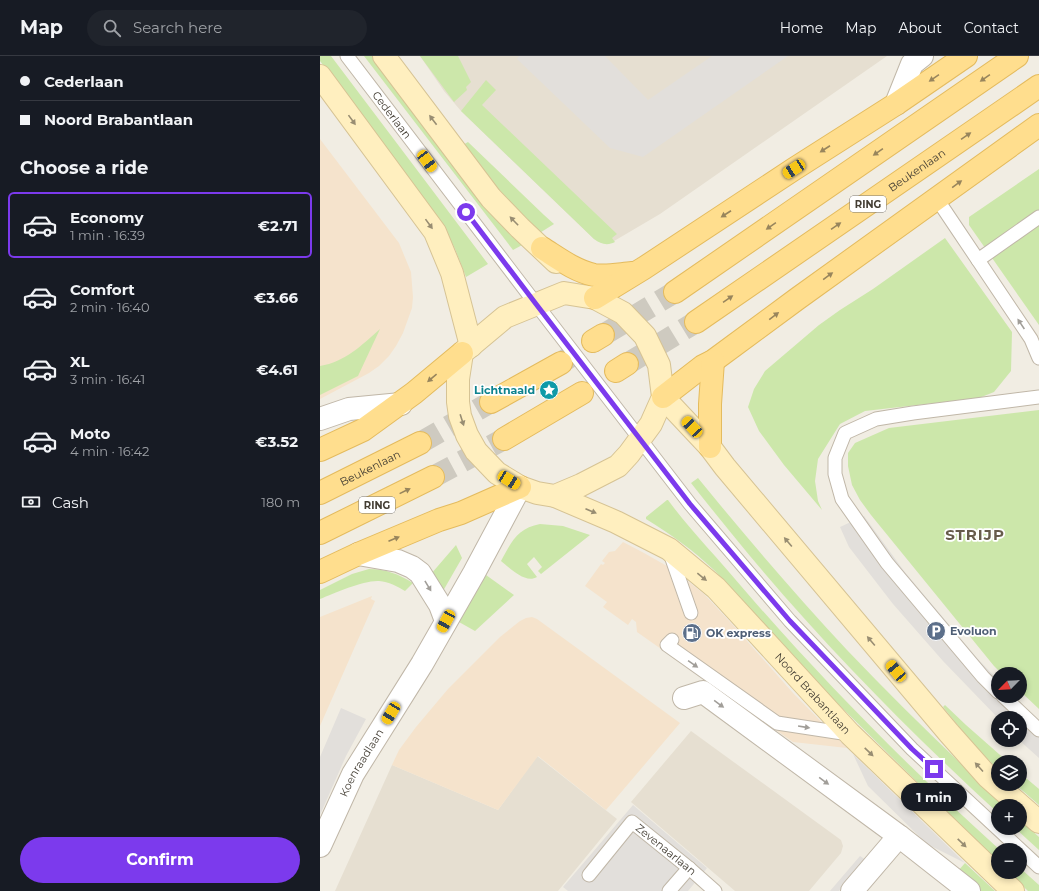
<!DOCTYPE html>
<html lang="en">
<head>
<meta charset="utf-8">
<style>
	:root { --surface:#171b24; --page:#20242c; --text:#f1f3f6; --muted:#9ea1a6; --line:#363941; --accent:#7c3aed }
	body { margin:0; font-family:Montserrat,sans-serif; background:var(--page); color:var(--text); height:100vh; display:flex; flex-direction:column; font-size:15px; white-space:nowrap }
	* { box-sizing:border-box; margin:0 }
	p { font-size:13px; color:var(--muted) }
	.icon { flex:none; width:22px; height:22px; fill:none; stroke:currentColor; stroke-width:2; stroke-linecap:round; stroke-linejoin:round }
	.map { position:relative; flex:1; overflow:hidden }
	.details { display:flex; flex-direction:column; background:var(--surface); width:320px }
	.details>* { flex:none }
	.top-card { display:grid; align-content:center; height:88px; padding:0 20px; background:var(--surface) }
	.needle { width:26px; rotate:246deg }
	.fabs { position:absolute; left:671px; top:611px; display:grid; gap:8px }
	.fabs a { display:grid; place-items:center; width:36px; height:36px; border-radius:50%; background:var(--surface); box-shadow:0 2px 6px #0003; font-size:20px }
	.end { position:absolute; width:18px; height:18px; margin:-9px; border:5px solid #7c3aed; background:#fff; box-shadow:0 0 0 2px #fff }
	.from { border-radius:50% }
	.bubble { position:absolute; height:28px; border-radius:14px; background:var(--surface); box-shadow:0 2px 6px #0003; font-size:13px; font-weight:700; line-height:28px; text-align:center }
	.car { position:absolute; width:12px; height:24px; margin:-12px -6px; border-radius:5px; box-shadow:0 0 3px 1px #0007; background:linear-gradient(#f5c518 24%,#345 0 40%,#f5c518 0 76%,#345 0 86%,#f5c518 0) }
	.top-card b { display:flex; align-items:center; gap:14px; height:38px; font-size:15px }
	.top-card b+b { border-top:1px solid var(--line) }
	.top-card i { width:10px; height:10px; background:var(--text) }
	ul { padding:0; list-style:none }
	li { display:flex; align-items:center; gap:12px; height:66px; margin:0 8px 6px; padding:0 12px; border:2px solid transparent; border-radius:6px }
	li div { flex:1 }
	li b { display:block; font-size:15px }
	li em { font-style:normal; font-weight:700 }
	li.current { border-color:var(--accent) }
	li>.icon { width:36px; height:36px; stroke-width:1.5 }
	h2 { padding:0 20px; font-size:18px; line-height:48px }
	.pay { display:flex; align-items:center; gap:10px; height:44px; padding:0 20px; font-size:15px }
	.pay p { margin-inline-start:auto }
	.primary-button { display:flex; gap:8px; margin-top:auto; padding:8px 20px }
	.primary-button a { flex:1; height:46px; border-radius:24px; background:var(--accent); color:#fff; font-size:16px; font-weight:700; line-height:46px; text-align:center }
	header { display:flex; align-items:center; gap:24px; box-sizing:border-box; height:56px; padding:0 20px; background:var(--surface); border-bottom:1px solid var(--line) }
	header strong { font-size:19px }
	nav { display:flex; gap:22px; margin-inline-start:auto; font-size:14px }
	.search { width:280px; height:36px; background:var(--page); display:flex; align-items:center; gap:10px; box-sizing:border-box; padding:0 14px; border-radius:22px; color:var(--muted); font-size:15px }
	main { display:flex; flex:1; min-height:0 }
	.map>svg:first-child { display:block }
	.residential { fill:#e6dfd1 }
	.commercial { fill:#f5e3cc }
	.green { fill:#cce7aa }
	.parking { fill:#e2dfdb }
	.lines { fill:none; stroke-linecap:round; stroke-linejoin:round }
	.primary-tunnel { stroke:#cecac0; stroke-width:22; stroke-dasharray:22 11; stroke-linecap:butt }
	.lane-casing { stroke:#c0b7a8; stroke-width:15 }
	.street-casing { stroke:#c0b7a8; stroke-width:24 }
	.secondary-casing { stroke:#d6c394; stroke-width:24 }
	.primary-casing { stroke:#e4bb5e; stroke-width:24 }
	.lane { stroke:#fff; stroke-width:13 }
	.street { stroke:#fff; stroke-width:22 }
	.secondary { stroke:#ffefbf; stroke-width:22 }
	.primary { stroke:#ffde8e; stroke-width:22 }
	.oneway { fill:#98855c }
	.oneway2 { fill:#988d72 }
	.oneway3 { fill:#a19e99 }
	.route { stroke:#7c3aed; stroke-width:5 }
	.labels { text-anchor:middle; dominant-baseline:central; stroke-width:3.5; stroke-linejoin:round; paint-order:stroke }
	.shield { fill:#fff; stroke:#7b7770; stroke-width:1 }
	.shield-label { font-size:10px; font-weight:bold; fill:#433d33 }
	.street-label { font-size:11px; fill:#433d33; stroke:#fff }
	.culture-label { font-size:11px; font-weight:bold; fill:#0d838f; stroke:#fff; text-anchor:end }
	.service-label { font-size:11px; font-weight:bold; fill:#4e5e75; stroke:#fff; text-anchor:start }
	.district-label { font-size:15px; font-weight:bold; letter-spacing:1px; fill:#665b4a; stroke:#fff }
</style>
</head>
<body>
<header>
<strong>Map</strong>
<div class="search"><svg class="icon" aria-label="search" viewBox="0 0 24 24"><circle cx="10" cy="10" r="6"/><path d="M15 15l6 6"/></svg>Search here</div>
<nav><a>Home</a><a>Map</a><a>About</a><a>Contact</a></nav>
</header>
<main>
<section class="details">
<div class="top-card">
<b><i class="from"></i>Cederlaan</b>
<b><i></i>Noord Brabantlaan</b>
</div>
<h2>Choose a ride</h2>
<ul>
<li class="current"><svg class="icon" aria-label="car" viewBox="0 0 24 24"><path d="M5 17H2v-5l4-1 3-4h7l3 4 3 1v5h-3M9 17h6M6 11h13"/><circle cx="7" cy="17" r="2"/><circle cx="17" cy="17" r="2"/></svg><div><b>Economy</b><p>1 min · 16:39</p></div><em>€2.71</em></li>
<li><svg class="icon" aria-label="car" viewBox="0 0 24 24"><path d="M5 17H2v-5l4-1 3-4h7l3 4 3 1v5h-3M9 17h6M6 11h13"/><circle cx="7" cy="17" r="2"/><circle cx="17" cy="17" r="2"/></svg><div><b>Comfort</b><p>2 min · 16:40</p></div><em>€3.66</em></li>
<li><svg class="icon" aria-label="car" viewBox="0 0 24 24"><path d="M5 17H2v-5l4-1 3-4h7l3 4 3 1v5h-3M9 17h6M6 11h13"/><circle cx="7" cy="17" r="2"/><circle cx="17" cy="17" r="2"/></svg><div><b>XL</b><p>3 min · 16:41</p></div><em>€4.61</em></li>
<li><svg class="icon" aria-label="car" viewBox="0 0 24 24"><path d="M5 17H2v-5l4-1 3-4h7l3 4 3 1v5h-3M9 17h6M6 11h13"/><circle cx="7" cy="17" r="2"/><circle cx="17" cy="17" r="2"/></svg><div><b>Moto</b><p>4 min · 16:42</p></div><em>€3.52</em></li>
</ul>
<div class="pay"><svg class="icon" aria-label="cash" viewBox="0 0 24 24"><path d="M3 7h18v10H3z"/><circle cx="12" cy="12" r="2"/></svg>Cash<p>180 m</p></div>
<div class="primary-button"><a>Confirm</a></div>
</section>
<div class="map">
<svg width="719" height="835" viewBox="0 0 719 835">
	<rect width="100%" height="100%" fill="#f1ede3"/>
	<path class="residential" d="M100 0H567L340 158 289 188 282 187 274 183 141 55 124 35Z
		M371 675 521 784 523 790 521 797 489 835H415L311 746Z
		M217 700 297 763 238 835H15L72 709 178 754Z"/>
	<path class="commercial" d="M0 83 79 187 91 216 93 241 92 252 83 277 76 290 69 300 59 310 49 317 0 343Z
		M303 486 324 497 354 514 384 538 412 568 473 637 527 692 473 686 317 576 316 566 312 563 308 569 283 551 287 546 265 530 281 508 283 509 285 507 282 505 289 496 295 495Z
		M52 540 51 543 55 545 0 670V561Z
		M212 561 217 563 360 667 286 754 218 700 178 754 72 709 79 694 96 671 128 633 180 581 200 565 206 562Z"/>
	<path class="green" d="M0 0H11L168 208 146 221 135 193 125 173 108 148 0 5Z
		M44 0H56L204 188 193 194Z
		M100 0H138L151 26 146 31 147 34 134 46Z
		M166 24 176 34 162 49 297 178 292 182 295 186C287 190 281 188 274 183L141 55Z
		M148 86 224 159 234 168 218 178 189 149 141 90Z
		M719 113V269L649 169V161Z
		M625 182 692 276 691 315 674 336 659 342 545 355 520 368 498 403 495 425 498 445 502 454 464 409 439 375 428 351 434 333 445 315 499 269 520 254 553 233Z
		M60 273 38 320 0 339V310C25 306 42 289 60 273Z
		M719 354V653L700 635V618H682L674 610 551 459 540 444 532 429 528 410V397L535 387 569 372Z
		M378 422C426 481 475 538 527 594 578 648 632 699 685 750H678V757C590 676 506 591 430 500 410 476 390 451 371 427Z
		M347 444H348C370 474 397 501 421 530 501 623 588 711 680 794H678V806L511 641 395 515C373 494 352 479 326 463V461Z
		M220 468 243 470 270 479 221 518 218 515 222 511 214 501 207 508 217 521C205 528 190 512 181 505 191 486 198 472 220 468Z
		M136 489 142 502 123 535 111 518Z
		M49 513C66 513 78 518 93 527L85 535C77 530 69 526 59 525 44 524 15 537 0 543V534L32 518Z
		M166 519 194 539 155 575 139 566Z
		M625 649 646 669 688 706H678V713C657 694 641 673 623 651Z
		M700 717 719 733V749L695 728H700Z
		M700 764 719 781V794L695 772H700Z
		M645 807 675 835H661L638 815Z
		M700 812 719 829V835H708L688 816H700Z"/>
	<path class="parking" d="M199 0H285L328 44 392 0H468L323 101 290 92 197 3Z
		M544 460 584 515 657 602 678 624V640H693L719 665V702L699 684H700V662H678L623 605 573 548 529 491 520 471Z
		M21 652 46 663 26 700 0 759V701Z
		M533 698 645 807 607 788 548 730Z
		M313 749 387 812 368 835H248L243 831Z
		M540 800 546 804 519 835H510Z"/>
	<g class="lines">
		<path class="primary-tunnel" d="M283 279 355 236
			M241 307 273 285
			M307 308 376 266
			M100 387 171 346
			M113 421 184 383"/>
		<defs>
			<g id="lane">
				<path id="s1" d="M27 0 216 248 370 448 470 565 592 693 719 811"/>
				<path d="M617 143 711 283 719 302"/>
				<path d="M658 204 719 161"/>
				<path d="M350 497 371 557"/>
				<path d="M352 584 347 589 457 667 529 678"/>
				<path d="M678 636 663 621 567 507 522 443 515 418V402L525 377 556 363 593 357 719 341"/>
				<path d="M683 640 719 674"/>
				<path id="s2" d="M269 819 312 766 369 812 395 835"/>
				<path d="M349 835 369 812"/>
			</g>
			<g id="street">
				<path d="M576 48 592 8 602 0"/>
				<path d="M0 363 29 353 81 348"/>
				<path d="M38 498 78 505 92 511 100 517 120 549 126 565"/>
				<path d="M364 642 383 636 579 780 649 835"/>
				<path id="s3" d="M0 790 33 718 102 608 154 517 200 431"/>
				<path d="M532 835 579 780"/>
			</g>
			<g id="secondary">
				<path d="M64 0 171 142 200 172 236 206"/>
				<path d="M0 20 115 176 132 217 151 290"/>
				<path d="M244 237 275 242 303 257 325 280 339 309 343 341 331 368 309 398 298 410 261 429 235 440 217 437 200 431 177 417 156 395 147 379 140 360 138 346V323L142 297 185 261Z"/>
				<path d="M343 341 390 391 405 411 629 677 668 721 719 766"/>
				<path id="s4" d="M235 440 296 466 349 493 396 532 530 678 693 835"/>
			</g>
			<g id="primary">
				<path d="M222 192C238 202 255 215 274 219 286 221 300 218 312 217"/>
				<path d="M355 236 697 0"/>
				<path d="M275 242 324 212 474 113 576 48 646 0"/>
				<path id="s5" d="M376 266 719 30"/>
				<path d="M273 285 283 279"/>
				<path d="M296 315 307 308"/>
				<path d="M343 341 383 310 393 305 477 243 719 69"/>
				<path d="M171 346 241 307"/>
				<path d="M184 383 262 337"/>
				<path d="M390 391V348L393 305"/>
				<path d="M0 394 43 374 94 337 142 297"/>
				<path id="s6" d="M0 437 100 387"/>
				<path d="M0 477 113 421"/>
				<path d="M0 516 38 498 119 464 141 457 200 431"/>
			</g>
		</defs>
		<use href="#lane" class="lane-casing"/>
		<use href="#street" class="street-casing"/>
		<use href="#secondary" class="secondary-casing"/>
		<use href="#primary" class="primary-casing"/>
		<use href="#lane" class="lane"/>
		<use href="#street" class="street"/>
		<use href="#secondary" class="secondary"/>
		<use href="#primary" class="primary"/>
	</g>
	<defs><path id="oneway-solid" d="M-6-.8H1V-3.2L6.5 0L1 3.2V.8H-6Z"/></defs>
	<g class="oneway">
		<use href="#oneway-solid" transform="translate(614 22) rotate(146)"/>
		<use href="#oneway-solid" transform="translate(665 22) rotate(145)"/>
		<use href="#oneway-solid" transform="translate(646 80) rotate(-34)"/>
		<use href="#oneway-solid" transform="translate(505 93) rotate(147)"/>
		<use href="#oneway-solid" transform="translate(558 96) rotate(145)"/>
		<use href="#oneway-solid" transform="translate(637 128) rotate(-36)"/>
		<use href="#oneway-solid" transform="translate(406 158) rotate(147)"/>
		<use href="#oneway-solid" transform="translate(451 170) rotate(145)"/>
		<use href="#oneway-solid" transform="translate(516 170) rotate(-34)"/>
		<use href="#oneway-solid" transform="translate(508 220) rotate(-36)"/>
		<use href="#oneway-solid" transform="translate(408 243) rotate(-34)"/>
		<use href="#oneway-solid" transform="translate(454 260) rotate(-37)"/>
		<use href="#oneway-solid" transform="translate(112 322) rotate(140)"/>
		<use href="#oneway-solid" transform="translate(85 435) rotate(-26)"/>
		<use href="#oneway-solid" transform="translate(74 483) rotate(-23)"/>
	</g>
	<g class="oneway2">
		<use href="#oneway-solid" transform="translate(32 64) rotate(54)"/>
		<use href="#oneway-solid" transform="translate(113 64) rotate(-127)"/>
		<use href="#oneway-solid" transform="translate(194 165) rotate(-134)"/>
		<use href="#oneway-solid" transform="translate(109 168) rotate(54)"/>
		<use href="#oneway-solid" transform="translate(142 364) rotate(72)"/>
		<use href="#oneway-solid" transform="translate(271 455) rotate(23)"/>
		<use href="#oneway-solid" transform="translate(468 486) rotate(-130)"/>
		<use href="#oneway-solid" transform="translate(382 521) rotate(39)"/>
		<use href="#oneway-solid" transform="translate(551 585) rotate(-130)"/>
		<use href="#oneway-solid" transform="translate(549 696) rotate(44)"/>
		<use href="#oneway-solid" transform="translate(659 711) rotate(-132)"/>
		<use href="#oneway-solid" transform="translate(642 787) rotate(44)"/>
	</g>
	<g class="oneway3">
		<use href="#oneway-solid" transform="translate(701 268) rotate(-124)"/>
		<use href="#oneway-solid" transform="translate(108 530) rotate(59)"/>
		<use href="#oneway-solid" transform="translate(373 608) rotate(35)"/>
		<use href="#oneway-solid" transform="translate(399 648) rotate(36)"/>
		<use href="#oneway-solid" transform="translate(484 671) rotate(9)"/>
		<use href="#oneway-solid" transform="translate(504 725) rotate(36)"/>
	</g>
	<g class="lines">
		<path class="route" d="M146 156 216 248 370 448 470 565 592 693 614 713"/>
	</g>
	<defs>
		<symbol id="sight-disc" viewBox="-11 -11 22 22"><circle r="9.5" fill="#0f9aa8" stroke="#fff"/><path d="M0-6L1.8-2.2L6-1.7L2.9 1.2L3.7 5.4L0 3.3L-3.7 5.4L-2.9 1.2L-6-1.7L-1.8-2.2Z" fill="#fff"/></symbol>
		<symbol id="parking-disc" viewBox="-11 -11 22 22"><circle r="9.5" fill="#5c6f8a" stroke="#fff"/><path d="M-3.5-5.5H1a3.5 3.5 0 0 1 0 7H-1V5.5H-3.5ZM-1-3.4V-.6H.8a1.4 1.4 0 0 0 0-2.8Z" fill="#fff"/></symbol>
		<symbol id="fuel-disc" viewBox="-11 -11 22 22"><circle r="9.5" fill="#5c6f8a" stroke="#fff"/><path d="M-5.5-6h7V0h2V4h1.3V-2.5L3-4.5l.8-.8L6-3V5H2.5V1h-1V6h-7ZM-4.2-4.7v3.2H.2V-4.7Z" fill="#fff"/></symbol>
	</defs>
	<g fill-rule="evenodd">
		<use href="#sight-disc" x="218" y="323" width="22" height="22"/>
		<use href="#parking-disc" x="605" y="564" width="22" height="22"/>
		<use href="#fuel-disc" x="361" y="566" width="22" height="22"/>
	</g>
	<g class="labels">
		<g class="shield">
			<rect x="530" y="140" width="36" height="16" rx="3"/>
			<rect x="39" y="441" width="36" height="16" rx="3"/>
		</g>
		<g class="shield-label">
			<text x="548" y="148">RING</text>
			<text x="57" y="449">RING</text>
		</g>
		<g class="street-label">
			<text stroke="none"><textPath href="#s1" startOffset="74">Cederlaan</textPath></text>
			<text stroke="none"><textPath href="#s5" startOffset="268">Beukenlaan</textPath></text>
			<text stroke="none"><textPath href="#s6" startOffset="56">Beukenlaan</textPath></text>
			<text stroke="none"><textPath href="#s4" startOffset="330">Noord Brabantlaan</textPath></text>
			<text stroke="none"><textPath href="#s3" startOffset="93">Koenraadlaan</textPath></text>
			<text stroke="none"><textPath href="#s2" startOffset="112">Zevenaarlaan</textPath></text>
		</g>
		<g class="culture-label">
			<text x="215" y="334">Lichtnaald</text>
		</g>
		<g class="service-label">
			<text x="630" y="575">Evoluon</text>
			<text x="386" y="577">OK express</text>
		</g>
		<g class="district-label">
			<text x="655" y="478">STRIJP</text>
		</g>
	</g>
</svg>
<div class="fabs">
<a><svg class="needle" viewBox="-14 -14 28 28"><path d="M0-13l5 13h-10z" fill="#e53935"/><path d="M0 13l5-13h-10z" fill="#9ea1a6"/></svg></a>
<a><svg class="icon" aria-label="locate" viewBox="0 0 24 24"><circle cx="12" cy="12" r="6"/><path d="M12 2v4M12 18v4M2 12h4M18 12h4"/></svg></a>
<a><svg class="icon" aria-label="layers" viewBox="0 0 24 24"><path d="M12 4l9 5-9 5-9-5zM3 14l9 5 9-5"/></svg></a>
<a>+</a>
<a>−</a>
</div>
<i class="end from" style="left:146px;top:156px"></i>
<i class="end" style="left:614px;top:713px"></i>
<div class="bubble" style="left:581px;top:727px;width:66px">1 min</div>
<i class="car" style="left:107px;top:105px;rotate:143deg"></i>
<i class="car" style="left:474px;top:113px;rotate:237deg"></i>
<i class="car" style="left:372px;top:371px;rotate:317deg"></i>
<i class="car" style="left:189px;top:424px;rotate:122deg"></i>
<i class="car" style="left:126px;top:565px;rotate:209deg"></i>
<i class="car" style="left:576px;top:615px;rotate:320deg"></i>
<i class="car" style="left:71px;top:657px;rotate:211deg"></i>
</div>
</main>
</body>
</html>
